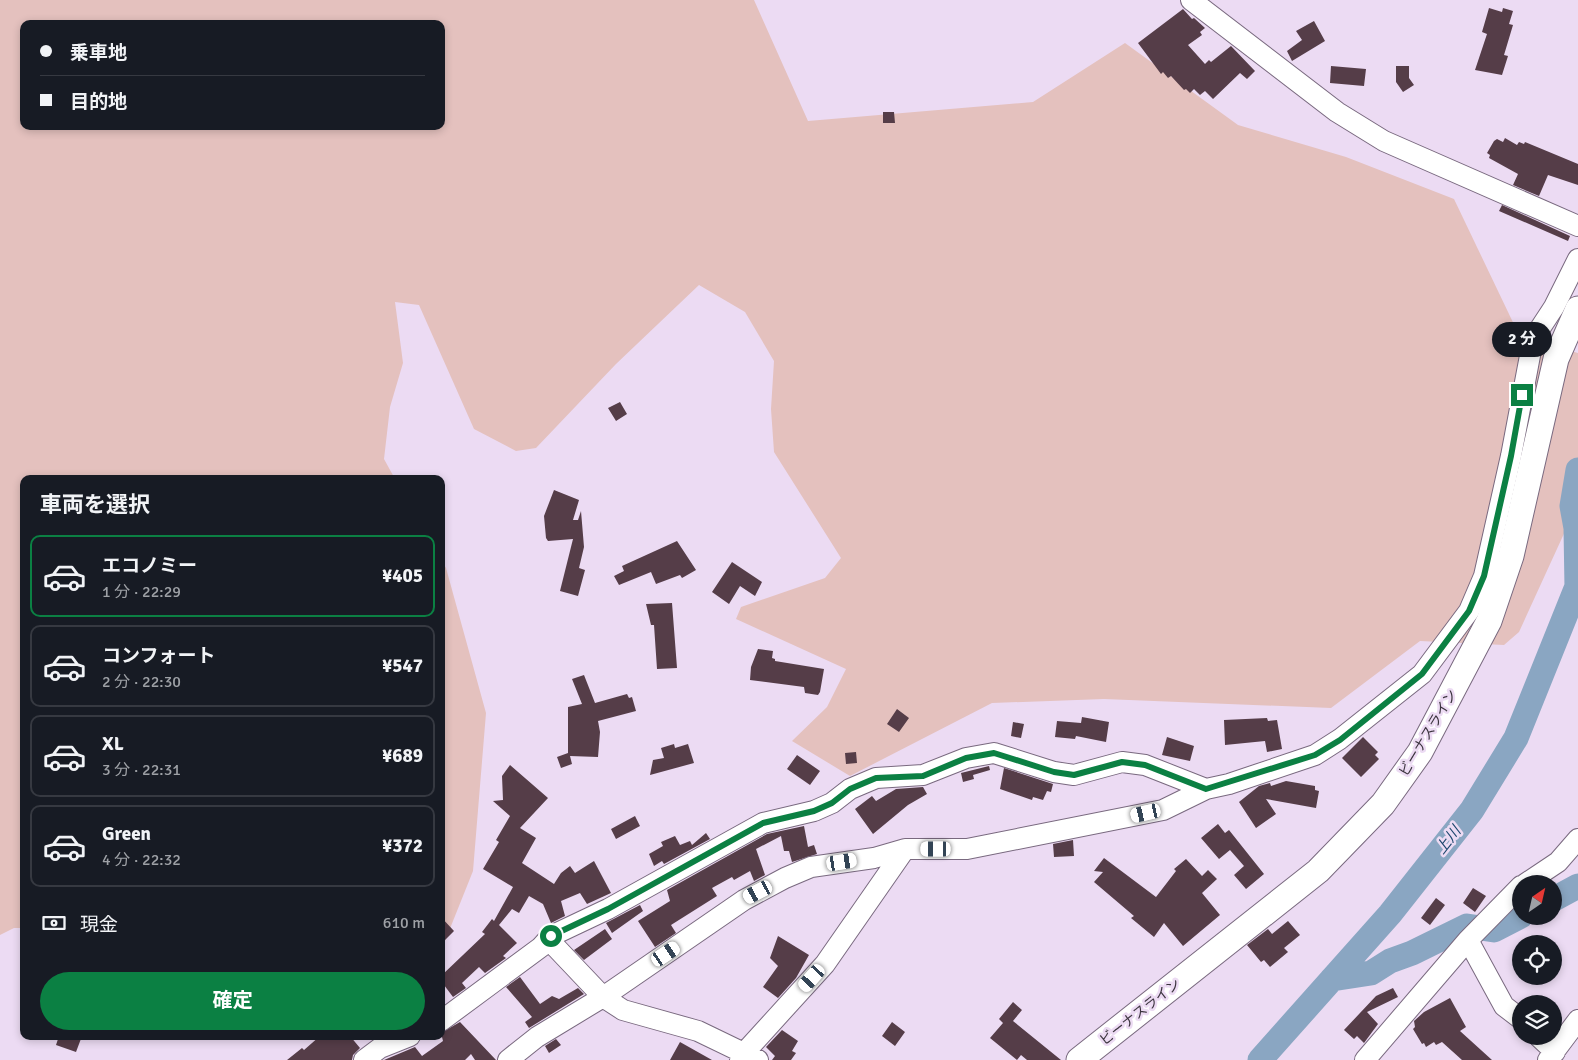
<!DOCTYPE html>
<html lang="ja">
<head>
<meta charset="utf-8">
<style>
	:root { --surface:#171b24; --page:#242831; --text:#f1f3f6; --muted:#9ea1a6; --line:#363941; --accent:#0b8043 }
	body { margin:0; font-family:Signika,"Noto Sans JP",sans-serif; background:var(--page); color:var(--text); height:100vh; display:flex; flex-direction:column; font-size:19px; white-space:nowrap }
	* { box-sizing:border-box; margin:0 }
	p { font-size:16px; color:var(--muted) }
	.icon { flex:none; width:28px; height:28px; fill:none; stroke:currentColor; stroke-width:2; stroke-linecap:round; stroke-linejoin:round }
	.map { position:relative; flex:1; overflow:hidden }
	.panel { position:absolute; left:20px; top:475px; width:425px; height:565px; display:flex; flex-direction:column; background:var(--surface); border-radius:10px; box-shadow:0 2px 8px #0003 }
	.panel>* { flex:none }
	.hud { position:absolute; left:20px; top:20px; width:425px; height:110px; border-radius:10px; box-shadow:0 2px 8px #0003; display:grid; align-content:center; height:110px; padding:0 20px; background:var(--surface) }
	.needle { width:32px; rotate:34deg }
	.controls { position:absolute; left:1512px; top:875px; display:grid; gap:10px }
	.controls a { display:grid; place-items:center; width:50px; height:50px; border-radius:50%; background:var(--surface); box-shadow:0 2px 8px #0003; font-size:25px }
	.end { position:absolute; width:22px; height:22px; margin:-11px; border:6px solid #0b8043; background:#fff; box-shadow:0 0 0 2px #fff }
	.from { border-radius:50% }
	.bubble { position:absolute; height:35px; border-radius:18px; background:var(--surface); box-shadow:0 2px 8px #0003; font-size:16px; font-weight:700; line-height:35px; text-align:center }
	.car { position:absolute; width:15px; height:30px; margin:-15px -8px; border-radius:6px; box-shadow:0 0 4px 1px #0007; background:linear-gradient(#fff 24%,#345 0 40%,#fff 0 76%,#345 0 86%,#fff 0) }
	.hud b { display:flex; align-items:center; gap:18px; height:48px; font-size:19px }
	.hud b+b { border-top:1px solid var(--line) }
	.hud i { width:12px; height:12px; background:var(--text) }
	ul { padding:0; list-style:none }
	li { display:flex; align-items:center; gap:15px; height:82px; margin:0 10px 8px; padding:0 10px; border:2px solid var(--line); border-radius:10px }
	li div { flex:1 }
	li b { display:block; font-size:19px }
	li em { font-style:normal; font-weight:700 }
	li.selected { border-color:var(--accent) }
	li>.icon { width:45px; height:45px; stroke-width:1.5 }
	h2 { padding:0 20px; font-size:22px; line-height:60px }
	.pay { display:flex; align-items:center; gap:12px; height:55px; padding:0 20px; font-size:19px }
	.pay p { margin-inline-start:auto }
	.cta { display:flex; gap:10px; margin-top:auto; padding:10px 20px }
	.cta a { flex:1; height:58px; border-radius:30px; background:var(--accent); color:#fff; font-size:20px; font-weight:700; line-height:58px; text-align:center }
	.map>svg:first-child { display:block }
	.green { fill:#e4c1be; fill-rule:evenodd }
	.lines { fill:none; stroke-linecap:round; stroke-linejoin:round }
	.stream { stroke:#8aa6c2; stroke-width:4.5 }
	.river { stroke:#8aa6c2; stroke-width:25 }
	.building { fill:#553d48 }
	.minor-casing { stroke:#79697f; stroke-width:22 }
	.major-casing { stroke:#79697f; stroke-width:27 }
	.minor { stroke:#fff; stroke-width:20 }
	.major { stroke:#fff; stroke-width:25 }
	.route { stroke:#0b8043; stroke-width:6 }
	.labels { text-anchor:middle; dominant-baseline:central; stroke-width:5; stroke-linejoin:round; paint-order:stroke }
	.street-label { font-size:14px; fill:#3b343e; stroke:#ecdbf3 }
	.water-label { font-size:15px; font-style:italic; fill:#1c466d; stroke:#ecdbf3 }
</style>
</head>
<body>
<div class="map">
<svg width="1578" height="1060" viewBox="0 0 1578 1060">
	<rect width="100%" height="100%" fill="#ecdbf3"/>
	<path class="green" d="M0 0H754L808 121 1033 102 1125 43 1238 125 1346 157 1454 199 1520 337 1578 353V503L1519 632 1504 645 1420 641 1331 708 1104 699 992 703 850 776 792 741 827 707 846 669 736 619 741 607 825 578 841 558 774 452 771 409 774 361 745 312 699 285 616 364 536 448 516 451 474 429 419 305 395 302 403 363 390 407 384 459 395 479H24V928H14L0 935ZM24 24H441V126H24Z
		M441 560 446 568 486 713 473 871 441 951Z"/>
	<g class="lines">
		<path class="stream" d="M1577 588 1578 587"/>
		<path class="river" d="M1577 588 1576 528 1572 506 1578 470
			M1554 899 1578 886
			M1332 979 1371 973 1390 961 1412 953 1467 926 1494 930 1521 916
			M1260 1060 1390 914 1472 810 1516 738 1578 584"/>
	</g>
	<path class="building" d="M1489 8 1502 12 1503 8 1513 11 1509 24 1513 25 1504 55 1508 56 1502 75 1475 70 1487 34 1482 32Z
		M1183 9 1192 19 1194 18 1205 28 1200 32 1202 35 1188 45 1205 64 1209 60 1211 62 1231 46 1255 71 1247 79 1240 73 1213 99 1205 91 1200 95 1194 89 1190 93 1186 89 1184 90 1171 76 1168 78 1163 72 1161 74 1138 43Z
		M1314 21 1325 41 1292 61 1287 51 1302 40 1296 31Z
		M1331 66 1366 69 1364 86 1330 83Z
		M1396 66H1409V78L1414 85 1403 92 1396 82Z
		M883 112H894L895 123H883Z
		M1505 138 1517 145 1519 142 1524 144 1525 142 1578 164V185L1548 175 1539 196 1513 185 1518 174 1489 158 1490 155 1487 153 1494 141 1497 139 1503 142Z
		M1502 205 1570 236 1568 241 1499 211Z
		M620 402 627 414 616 421 608 408Z
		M554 490 579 500 573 520H578L581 511 584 547 579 568 585 570 578 596 560 591 573 539 548 541 546 538 544 516Z
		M677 541 696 570 682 578 680 575 656 584 651 572 619 585 614 576 624 571 622 566Z
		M732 562 762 582 755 596 740 586 729 604 712 592Z
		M672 603 677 668 657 669 654 625H651L646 604Z
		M758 649 773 651 772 658 775 659V661L824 669 820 692 818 695 805 693 804 687 750 680 751 667Z
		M584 675 595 703 627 694 629 698 632 697 636 711 598 721 600 732 598 757 570 756 572 764 561 768 557 757 568 753V707L582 704 572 679Z
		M897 709 909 718 899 732 887 724Z
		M1082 717 1109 722 1106 742 1076 736 1075 739 1055 737 1057 721 1081 723Z
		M1267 718 1268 721 1277 720 1282 749 1267 752 1265 741 1225 745 1224 720Z
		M1013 722 1024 724 1021 738 1011 736Z
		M1167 737 1194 746 1190 761 1162 755Z
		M1363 737 1378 752 1375 755 1379 759 1361 777 1342 758Z
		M674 744 675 748 688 744 694 763 650 775 653 760 664 758 661 748Z
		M856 752 857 763 846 764 845 753Z
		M797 755 820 771 810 785 787 769Z
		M510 765 548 798 520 828 536 838 522 863 554 884 561 873 570 866 575 873 594 861 611 893 587 904 580 893 561 901 565 916 551 923 543 904 529 896 519 913 512 909 499 925 517 943 503 956 506 958 485 973 479 967 462 983 466 988 453 997 441 981V976L485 934 482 932 492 919 494 921 513 887 483 869 499 842 496 840 510 816 493 801 503 800 502 776Z
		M989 766 990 770 973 775 974 779 963 782 961 773Z
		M1004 768 1053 784 1051 792 1047 791 1043 800 1033 797 1032 800 1000 789Z
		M1286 781 1315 786V790L1319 791 1316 808 1266 799 1276 814 1256 828 1239 802 1259 786 1270 783 1271 786Z
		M923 787 927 794 908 805 873 834 855 809 872 796 876 801 896 789Z
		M635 816 640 826 616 839 611 829Z
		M1218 824 1225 833 1229 830 1264 874 1246 889 1234 875 1244 866 1230 850 1219 859 1201 838Z
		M804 826 808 847 814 845 817 854 792 862 789 851H784L781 836 756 849 765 875 754 881 750 871 734 880 732 877 712 888 717 896 671 925 676 933 655 947 638 921 670 901 667 890 767 834Z
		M706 833 710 839 664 864 662 861 654 866 649 854 663 846 661 842 675 836 680 845 690 841 692 845Z
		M1073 840 1074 856 1054 857 1053 844Z
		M1104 858 1156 897 1176 871 1174 869 1186 859 1202 876 1208 870 1217 879 1202 893 1220 915 1183 946 1164 923 1154 937 1131 918 1134 916 1094 882 1103 872 1094 871Z
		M1473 888 1486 896 1475 912 1463 903Z
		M1436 898 1445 905 1430 925 1421 918Z
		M640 905 643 911 612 933 606 923Z
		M441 917 454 931 441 944Z
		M1288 921 1300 935 1284 948 1288 952 1270 967 1264 960 1261 962 1247 945 1268 929 1272 934Z
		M605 929 612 939 584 960 574 950Z
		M778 936 809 955 796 978 778 998 763 987 778 966 770 958Z
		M520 977 540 1004 552 996 559 999 578 988 584 994 529 1028 525 1022 532 1017 506 987Z
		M1393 988 1398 997 1367 1012 1378 1024 1364 1043 1357 1036 1354 1039 1344 1030 1376 996Z
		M1450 998 1466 1027 1460 1031 1492 1060H1462L1442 1042 1436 1045 1434 1042 1426 1047 1424 1043 1422 1044 1413 1029 1415 1027 1414 1021 1424 1012Z
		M1013 1002 1022 1010 1013 1021 1061 1060H1027L1021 1055 1017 1060 990 1038 1003 1023 999 1019Z
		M460 1022 496 1060H475L471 1054 465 1060H384L415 1047 422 1056 443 1041 441 1033Z
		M892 1022 905 1032 895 1046 882 1036Z
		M782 1030 798 1041 792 1051 796 1053 791 1060H772L775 1056 766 1047Z
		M59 1036H82L76 1052 56 1045Z
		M320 1036H350L360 1048 353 1055 352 1060H287L302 1048 304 1050Z
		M556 1039 561 1045 549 1053 545 1046Z
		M680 1042 712 1060H670Z"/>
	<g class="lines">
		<defs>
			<path id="minor" d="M1191 0 1337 112 1384 141 1578 226
				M1525 884 1558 862 1578 839
				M548 939 603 997 623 1010 698 1031 758 1060
				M1468 940 1504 1006 1521 1019
				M441 1021 541 947 551 936 608 909 763 823 814 811 832 803 850 789 876 778 923 775 966 758 994 753 1054 772 1074 775 1122 762 1145 765 1206 789
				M1538 1036 1555 1052
				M364 1060 380 1048 410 1036
				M508 1060 537 1037 603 997 744 900 785 878 811 867 874 858 905 849H967L1163 810 1206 789 1229 784 1315 755 1340 739 1422 674 1469 611 1484 576 1511 456 1532 345 1537 333 1554 307 1578 259
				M740 1060 745 1052 825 964 905 849
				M1365 1060 1468 940 1521 886
				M1548 1060 1578 1020"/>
			<path id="major" d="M1079 1060 1318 871 1383 804 1420 752 1489 621 1511 556 1556 359 1578 309"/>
		</defs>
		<use href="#minor" class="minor-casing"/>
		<use href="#major" class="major-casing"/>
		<use href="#minor" class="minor"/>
		<use href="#major" class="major"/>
	</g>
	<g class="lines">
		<path class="route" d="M551 936 608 909 763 823 814 811 832 803 850 789 876 778 923 776 966 758 994 753 1054 772 1074 775 1122 762 1145 765 1206 789 1315 755 1340 740 1422 674 1469 611 1484 576 1511 456 1522 395"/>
	</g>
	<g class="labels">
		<g class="street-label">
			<text transform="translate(1428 733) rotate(-59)">ビーナスライン</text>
			<text transform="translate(1140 1012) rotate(-38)">ビーナスライン</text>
		</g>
		<g class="water-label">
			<text transform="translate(1448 840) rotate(-52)">上川</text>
		</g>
	</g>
</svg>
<div class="controls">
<a><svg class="needle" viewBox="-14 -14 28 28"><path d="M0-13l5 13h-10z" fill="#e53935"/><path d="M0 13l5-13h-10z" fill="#9ea1a6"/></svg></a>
<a><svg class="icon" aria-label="locate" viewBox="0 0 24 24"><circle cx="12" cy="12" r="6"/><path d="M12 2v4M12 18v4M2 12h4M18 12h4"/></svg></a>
<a><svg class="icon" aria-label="layers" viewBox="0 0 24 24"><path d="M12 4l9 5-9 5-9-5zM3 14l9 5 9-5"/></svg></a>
</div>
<i class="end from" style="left:551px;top:936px"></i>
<i class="end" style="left:1522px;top:395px"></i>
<div class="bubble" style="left:1492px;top:322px;width:60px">2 分</div>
<i class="car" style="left:1146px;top:813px;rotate:257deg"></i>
<i class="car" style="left:936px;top:849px;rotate:270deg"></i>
<i class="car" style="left:842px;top:862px;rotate:81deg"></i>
<i class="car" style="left:758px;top:892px;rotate:242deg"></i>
<i class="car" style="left:666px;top:954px;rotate:56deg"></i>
<i class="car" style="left:812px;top:978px;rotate:222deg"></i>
<div class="hud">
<b><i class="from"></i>乗車地</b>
<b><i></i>目的地</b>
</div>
<section class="panel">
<h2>車両を選択</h2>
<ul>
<li class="selected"><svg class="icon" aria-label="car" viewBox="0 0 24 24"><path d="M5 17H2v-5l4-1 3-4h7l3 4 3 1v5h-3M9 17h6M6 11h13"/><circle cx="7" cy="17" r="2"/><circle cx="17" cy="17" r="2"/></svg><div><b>エコノミー</b><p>1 分 · 22:29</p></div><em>¥405</em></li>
<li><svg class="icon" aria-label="car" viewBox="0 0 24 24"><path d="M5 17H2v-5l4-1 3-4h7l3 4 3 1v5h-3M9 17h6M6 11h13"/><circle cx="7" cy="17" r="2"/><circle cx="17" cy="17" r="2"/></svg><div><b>コンフォート</b><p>2 分 · 22:30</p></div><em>¥547</em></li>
<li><svg class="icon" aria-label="car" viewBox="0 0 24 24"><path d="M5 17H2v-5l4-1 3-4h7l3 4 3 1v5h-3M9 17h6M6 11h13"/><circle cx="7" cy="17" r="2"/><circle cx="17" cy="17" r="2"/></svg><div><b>XL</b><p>3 分 · 22:31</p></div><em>¥689</em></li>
<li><svg class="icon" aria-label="car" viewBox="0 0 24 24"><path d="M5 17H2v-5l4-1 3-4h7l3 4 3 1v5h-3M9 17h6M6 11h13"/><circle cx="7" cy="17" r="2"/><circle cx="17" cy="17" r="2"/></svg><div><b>Green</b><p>4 分 · 22:32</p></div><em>¥372</em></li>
</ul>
<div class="pay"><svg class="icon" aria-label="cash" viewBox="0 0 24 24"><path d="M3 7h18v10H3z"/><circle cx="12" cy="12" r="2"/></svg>現金<p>610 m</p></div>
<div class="cta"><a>確定</a></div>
</section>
</div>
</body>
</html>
